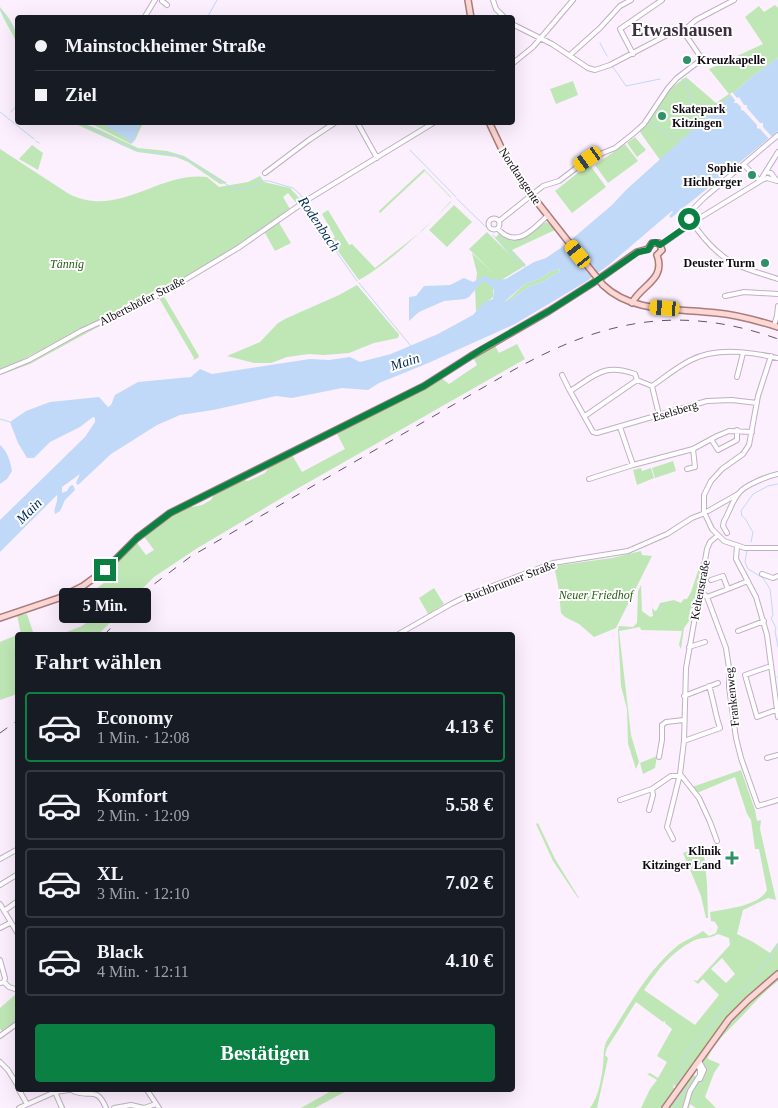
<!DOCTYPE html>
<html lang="de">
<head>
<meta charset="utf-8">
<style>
	:root { --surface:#171b24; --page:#20242c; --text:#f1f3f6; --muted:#9ea1a6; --line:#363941; --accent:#0b8043 }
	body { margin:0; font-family:"Times New Roman",serif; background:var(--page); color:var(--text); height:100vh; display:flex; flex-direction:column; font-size:19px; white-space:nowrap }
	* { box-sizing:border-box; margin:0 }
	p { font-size:16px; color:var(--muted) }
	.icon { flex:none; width:28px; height:28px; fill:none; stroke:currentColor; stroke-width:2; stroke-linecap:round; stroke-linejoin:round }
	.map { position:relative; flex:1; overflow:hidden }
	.drawer { position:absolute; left:15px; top:632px; width:500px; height:460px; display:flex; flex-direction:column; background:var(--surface); border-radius:5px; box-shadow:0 5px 20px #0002 }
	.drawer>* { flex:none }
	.top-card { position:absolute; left:15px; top:15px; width:500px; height:110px; border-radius:5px; box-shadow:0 5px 20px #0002; display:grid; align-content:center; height:110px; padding:0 20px; background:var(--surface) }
	.end { position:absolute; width:22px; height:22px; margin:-11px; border:6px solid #0b8043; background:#fff; box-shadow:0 0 0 2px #fff }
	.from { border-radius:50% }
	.bubble { position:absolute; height:35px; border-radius:5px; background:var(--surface); box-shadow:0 5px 20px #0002; font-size:16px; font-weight:700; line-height:35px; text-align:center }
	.car { position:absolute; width:15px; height:30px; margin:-15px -8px; border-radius:6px; box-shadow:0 0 4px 1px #0007; background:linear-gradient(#f5c518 24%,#345 0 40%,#f5c518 0 76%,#345 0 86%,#f5c518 0) }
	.top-card b { display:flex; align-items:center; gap:18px; height:48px; font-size:19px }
	.top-card b+b { border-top:1px solid var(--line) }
	.top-card i { width:12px; height:12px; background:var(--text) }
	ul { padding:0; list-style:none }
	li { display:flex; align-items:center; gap:15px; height:70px; margin:0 10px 8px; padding:0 10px; border:2px solid var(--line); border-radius:5px }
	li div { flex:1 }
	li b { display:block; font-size:19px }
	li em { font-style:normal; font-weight:700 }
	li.on { border-color:var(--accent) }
	li>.icon { width:45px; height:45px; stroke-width:1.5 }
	h2 { padding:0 20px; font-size:22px; line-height:60px }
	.primary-button { display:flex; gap:10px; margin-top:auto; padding:10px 20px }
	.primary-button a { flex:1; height:58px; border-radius:5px; background:var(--accent); color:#fff; font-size:20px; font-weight:700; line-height:58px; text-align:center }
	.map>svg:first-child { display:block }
	.green { fill:#bfe7b5; fill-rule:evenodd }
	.water { fill:#c0d9f8; fill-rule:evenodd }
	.pier { fill:#fceffe }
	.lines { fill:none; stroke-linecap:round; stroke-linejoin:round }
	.stream { stroke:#c0d9f8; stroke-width:1 }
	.minor-casing { stroke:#c2aec7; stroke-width:6 }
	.major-casing { stroke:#a97d7c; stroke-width:8 }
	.minor { stroke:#fff; stroke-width:4 }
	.major { stroke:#fdd7d3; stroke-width:5 }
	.rail { stroke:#605762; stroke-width:1; stroke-dasharray:9 9; stroke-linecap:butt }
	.major-bridge-casing { stroke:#a97d7c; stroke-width:8; stroke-linecap:butt }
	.major-bridge { stroke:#fdd7d3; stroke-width:5 }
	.route { stroke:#0b8043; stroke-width:6 }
	.poi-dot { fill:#309068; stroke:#fff; stroke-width:2 }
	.labels { text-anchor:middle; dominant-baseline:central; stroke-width:4; stroke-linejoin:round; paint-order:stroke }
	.poi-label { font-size:12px; font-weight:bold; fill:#100912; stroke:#fff; text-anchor:end }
	.street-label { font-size:12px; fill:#100912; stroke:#fff }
	.park-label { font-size:12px; font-style:italic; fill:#246011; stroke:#fff }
	.water-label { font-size:14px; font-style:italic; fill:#002a58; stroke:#fff }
	.district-label { font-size:18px; font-weight:bold; fill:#3e2e41; stroke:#fff }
</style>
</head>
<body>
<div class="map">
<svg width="778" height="1108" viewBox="0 0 778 1108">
	<rect width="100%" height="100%" fill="#fceffe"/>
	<path class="green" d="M775 5 778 8V58L749 79 660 160 640 132 670 89 686 77 716 103 729 94 709 69 763 44 745 17 759 6 764 12Z
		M0 7C10 19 18 29 17 45 14 33 0 16 0 7Z
		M573 81 578 95 556 104 550 89Z
		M80 122 100 130 138 148 167 151 184 156 227 183 220 184 188 162 176 157 137 152 78 125Z
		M90 123H143L135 140 131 144Z
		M635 137 646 150 637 157 627 143Z
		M625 144 638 161 608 183 595 165Z
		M32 145 43 153 38 170 19 159Z
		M0 149 69 194C118 219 159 171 207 177L219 187 248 182 260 176 264 182 290 188 302 201 297 204 288 193 283 197 290 209C247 239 204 269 158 293 131 308 102 320 75 333 50 345 26 359 0 370Z
		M589 164 606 187 572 213 555 191Z
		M424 169 451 197V202C422 230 394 260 359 280L332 243 333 242 332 240 335 237 322 214 328 210 349 245 352 244 375 268 423 230 451 201V198L425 171 380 213 379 211Z
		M454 205 472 222 447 247 429 230Z
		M278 221 291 243 275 251 264 231Z
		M546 222 550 224 555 230 512 250 526 265 503 279 493 290V297L476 311 475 290 477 273 472 253 494 274 469 249 487 232 511 256 495 238 499 234C516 249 532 232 546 222Z
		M560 269 559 272 542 282 528 287 512 299 503 303 511 297 525 284 539 279 552 271Z
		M357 285 396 331 399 334 398 338 374 343 349 353 324 355 309 354 287 357 271 363H254L227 356 260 342 278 323 287 318 339 295Z
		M161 296 165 298 199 356 198 358 193 360 194 358 159 298 96 328 30 364 0 375V373L77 334Z
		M494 344 499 353 517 344 525 359 295 490 196 549 154 577 139 592 98 635H59L82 626 93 617 83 599 105 582 100 576 137 543 146 555 154 550 143 535 159 523 191 505 192 507 202 505 211 500 215 493 243 480 248 481 265 473 272 463 292 455 302 472 345 449 336 432 440 377 449 384 477 365 473 357Z
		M673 461 676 471 655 478 652 468Z
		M641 468 642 471 651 468 654 478 637 485 633 470Z
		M641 551 642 555 652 556 616 628 594 637 579 624 565 617 561 613 558 585 554 566 612 558Z
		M701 562 703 563 694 608H691L689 621 684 628 681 649 679 645 682 631 641 630 640 627 619 631 631 735 639 762 636 769 628 744 627 709 621 686 618 630 619 626 633 627 637 623 638 591 641 585 642 611 650 617 653 616 652 608 655 611 657 610 660 603 674 600 681 603 684 599H687L691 592Z
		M434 588 444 604 428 614 419 598Z
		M27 614 34 635H18L21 634 17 615Z
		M17 635V694L0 700V642Z
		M657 756 655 768 643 774 640 763Z
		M741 770 755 810 757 821 761 820 760 829 776 900 768 898 743 910 737 934 753 942 770 953 778 942V973L747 999 678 1087 671 1084 674 1086 673 1088H678L663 1108H641L650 1089 657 1080 647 1074 650 1073 658 1078 667 1062 657 1056 672 1029 665 1023V1021L663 1022 636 1002 607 1048 605 1055 608 1058 597 1108H590C599 1096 601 1080 603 1066 604 1057 603 1050 606 1042 627 1009 647 971 676 947 684 940 695 937 703 931L709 936 716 933 718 927 715 922 711 921 710 912C727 909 759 906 767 890L759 849H755L751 820 747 814 735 777 697 793 692 787ZM718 934 729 938 730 945 697 981 693 980 698 984 703 979 719 995 695 1025 644 990C657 971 671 952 693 941 702 936 708 940 718 934ZM722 958 735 974 726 983 711 969Z
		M538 823 555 859 579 898H578L553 861 536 824Z
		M703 845 707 884 708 918H706L701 896 683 853Z
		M778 976V981C765 991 755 1002 744 1014 731 1028 717 1039 708 1057V1059L720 1064 714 1073 705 1097 716 1108H696L690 1104 689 1108H686L688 1098 695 1085 704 1075 703 1058 731 1019Z
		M17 993V1021L3 1032 0 1029V1008Z
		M692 1074 697 1077 690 1088 684 1108H667Z
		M333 1090H348L315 1108H301Z"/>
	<path class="water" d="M778 58V131L682 209 671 218 669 216 673 212 672 211 610 264 587 281 515 324 426 364 379 383 368 390 342 388 292 398 276 396 213 410 180 415 157 425 111 454 78 485 76 483 80 474 62 487V493L67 491 70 486 73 485 75 490 65 500 60 511 55 514C53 507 59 502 57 495L0 552V520L85 437 95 422V418L93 417 80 427 50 442 34 458H27L18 443 10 422 26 411 50 402 99 397 108 407 111 405 115 395 138 382 191 377 200 369 212 374 310 359 329 360 350 357 360 362 391 354 438 334 473 315 484 302 493 299 494 288 489 286 486 282H482L469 297 465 299 444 301 419 312 409 321V297L416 296 424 286 450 285 464 278 473 282 484 276 496 280 506 279 534 262 546 258 565 245 612 205 626 190 749 79ZM560 269 559 272 542 282 528 287 512 299 504 302 525 284 539 279 552 271Z
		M100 123H141L133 142 131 143 124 137Z
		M0 445C8 452 10 461 12 471L7 479 0 484Z"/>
	<path class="pier" d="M732 92 737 98 739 97 744 105H747V108L760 123H763V127L773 138 770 140 760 129 757 128V125L744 111 741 110V107L737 103H734L735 100 730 94Z"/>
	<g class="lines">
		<path class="stream" d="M0 10 10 23 18 38
			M207 18 217 0
			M600 30 605 25
			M600 43 607 56
			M613 67 626 86 660 79
			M682 79 686 82 692 106 716 111
			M0 112 34 139
			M11 112 18 104
			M78 122 96 130 121 144 141 151 176 155 190 161 232 188 247 189 263 181H269L293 188 300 194 304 200
			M651 123 681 141
			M36 141 39 143
			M410 150 456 197
			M457 199 486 227
			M306 204 323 233 357 281
			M493 235 525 267
			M359 283 411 346
			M0 419 10 422
			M751 542 753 532C749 527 747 519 742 516L741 511 753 494 768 486 778 484
			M747 550 745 562 748 569 763 578 770 589 773 615 771 618 776 628 775 631 778 647
			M778 676V678
			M0 1033 18 1021
			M680 1082 678 1078 685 1056 690 1049 707 1031 721 1010 726 1007 737 994 761 970 762 966 767 962 778 945
			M676 1108 677 1100 685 1090V1088"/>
		<defs>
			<path id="minor" d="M493 0 496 9 505 18
				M162 1 167 5
				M144 18 155 0
				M512 24 552 44 588 68 595 70 610 65 669 34 683 31 696 20 734 0
				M633 54 620 29 662 0
				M570 55 600 28 620 6 631 0
				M512 64 533 47 573 0
				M357 122 377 158
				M778 135 704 198 687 215C698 232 715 253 733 263 747 270 763 274 778 279
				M744 165 760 181
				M766 172 771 173 776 180
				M265 173 309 140 336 122
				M760 181 778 152
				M488.5 224a5.5 5.5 0 1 1 11 0a5.5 5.5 0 1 1-11 0Z
				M499 221 543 186 559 181 588 159 615 148 634 133 644 124 668 88 677 78 702 59 683 31
				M498 229C516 249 533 230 548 215
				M661 245 698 219 762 180 767 178 777 181
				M725 296 744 292 778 294
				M774 325 777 316 778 306
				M771 356 758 396 749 445 743 454 722 469 711 481 704 495V512L712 529 724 541 745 548H778
				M0 372 29 360 81 331 163 293 238 248 307 200 435 122
				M562 375 570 391
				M737 377 743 353
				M652 386 659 415
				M757 403 732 400 707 401 597 433 593 432 570 391C596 375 603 363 635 374L637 380 652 386C665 377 677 367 691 360 717 347 750 352 778 358
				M585 416 637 380
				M620 427 633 465
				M711 439 718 450 737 440V430
				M687 469 695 467 693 449
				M589 479 633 465 693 449 717 436 729 431 752 432
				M708 511 738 494
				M727 533 723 526 724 521C729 513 732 501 739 493 745 485 768 476 778 474
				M737 546 736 559 756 597 767 635 778 717
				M762 574 773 578 778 576
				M711 580 723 576 728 589 748 581
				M700 590 707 597 726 648 729 668V687L736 738 741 758 758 806 778 800
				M707 597 728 589
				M738 631 764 621
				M397 635 451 604 469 595 553 563 628 551 667 534 692 518 705 513
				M689 647 705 642
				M771 666 745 675 757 717 778 709
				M684 696 718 683
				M684 741 720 728C715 714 714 701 709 686
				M659 757 662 740V725L666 722 684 720
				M767 758 778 755
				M680 774 699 798 710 822 717 841
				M620 800 652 789 671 776H680
				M649 810 653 795 652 789
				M673 839 667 827 680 774 684 741 686 668 707 549 710 542 717 536
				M0 859 18 849
				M0 885 18 874
				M0 904 18 934
				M4 911 18 901
				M0 928 10 923
				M0 960 5 978 4 982
				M0 983 4 982 9 987 18 990
				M0 1036 18 1023
				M699 1061 704 1070 700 1079
				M0 1062 8 1070 18 1086
				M19 1090 27 1104
				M71 1090C89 1100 96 1084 106 1108
				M147 1090 159 1108
				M55 1092 62 1108
				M19 1108 55 1092 69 1090
				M114 1108 131 1105 144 1108 156 1104
				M685 1108 690 1091 700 1075V1069L696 1064"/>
			<path id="major" d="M468 0 471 18
				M489 122 506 158 529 192
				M534 198 578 254
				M648 249 652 243H659L662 250 657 255
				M603 285C633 314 679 308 717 313 738 315 759 321 778 327
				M632 303C641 285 666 280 657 255
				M0 618 59 598 83 586 105 570 137 538 170 513 424 386 471 356 549 311 596 281 637 252 648 249
				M665 1108 729 1019 748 1000 778 974"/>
		</defs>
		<use href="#minor" class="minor-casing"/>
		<use href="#major" class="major-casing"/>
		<use href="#minor" class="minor"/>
		<use href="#major" class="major"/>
		<path class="rail" d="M104 635 149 588 190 557 510 372C600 321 678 303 778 339
			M0 733 18 720"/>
		<defs>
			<path id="major-bridge" d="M529 192 534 198
				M578 254 603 285"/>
		</defs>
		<use href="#major-bridge" class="major-bridge-casing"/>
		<use href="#major-bridge" class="major-bridge"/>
	</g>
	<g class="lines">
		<path class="route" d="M105 570 137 538 170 513 424 386 482 349 549 311 596 281 638 252 648 250 652 243 656 242 660 245 693 222 689 219"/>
	</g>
	<g class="poi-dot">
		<circle cx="687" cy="60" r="5"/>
		<circle cx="662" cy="116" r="5"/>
		<circle cx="752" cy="175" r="5"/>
		<circle cx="765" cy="263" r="5"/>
		<path d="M729.5 850.5h5v5h5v5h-5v5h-5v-5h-5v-5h5z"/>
	</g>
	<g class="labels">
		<g class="poi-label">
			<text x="697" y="60" text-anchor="start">Kreuzkapelle</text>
			<text x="672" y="109" text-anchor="start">Skatepark<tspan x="672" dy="14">Kitzingen</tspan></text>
			<text x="742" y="168">Sophie<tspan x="742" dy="14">Hichberger</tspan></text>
			<text x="755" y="263">Deuster Turm</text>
			<text x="721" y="851">Klinik<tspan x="721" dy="14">Kitzinger Land</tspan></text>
		</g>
		<g class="street-label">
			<text transform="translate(520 176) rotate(56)">Nordtangente</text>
			<text transform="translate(142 301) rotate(-27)">Albertshöfer Straße</text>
			<text transform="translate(675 411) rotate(-17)">Eselsberg</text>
			<text transform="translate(510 581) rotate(-21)">Buchbrunner Straße</text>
			<text transform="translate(700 590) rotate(-79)">Keltenstraße</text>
			<text transform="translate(732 697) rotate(-96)">Frankenweg</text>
		</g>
		<g class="park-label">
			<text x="67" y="264">Tännig</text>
			<text x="596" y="595">Neuer Friedhof</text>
		</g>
		<g class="water-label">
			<text transform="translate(319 224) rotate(56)">Rodenbach</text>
			<text transform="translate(405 362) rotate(-18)">Main</text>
			<text transform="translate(29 511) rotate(-45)">Main</text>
		</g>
		<g class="district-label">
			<text x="682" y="30">Etwashausen</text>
		</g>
	</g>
</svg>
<i class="end from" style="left:689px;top:219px"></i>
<i class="end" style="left:105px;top:570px"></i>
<div class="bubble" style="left:59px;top:588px;width:92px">5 Min.</div>
<i class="car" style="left:588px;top:159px;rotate:235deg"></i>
<i class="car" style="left:578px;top:254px;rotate:321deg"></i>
<i class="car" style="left:665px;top:308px;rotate:274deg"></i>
<div class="top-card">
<b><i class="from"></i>Mainstockheimer Straße</b>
<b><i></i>Ziel</b>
</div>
<section class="drawer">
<h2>Fahrt wählen</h2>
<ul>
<li class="on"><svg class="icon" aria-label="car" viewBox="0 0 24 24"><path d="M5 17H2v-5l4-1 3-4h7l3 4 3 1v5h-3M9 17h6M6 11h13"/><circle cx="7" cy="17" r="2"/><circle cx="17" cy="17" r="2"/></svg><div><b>Economy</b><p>1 Min. · 12:08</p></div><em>4.13 €</em></li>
<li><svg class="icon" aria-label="car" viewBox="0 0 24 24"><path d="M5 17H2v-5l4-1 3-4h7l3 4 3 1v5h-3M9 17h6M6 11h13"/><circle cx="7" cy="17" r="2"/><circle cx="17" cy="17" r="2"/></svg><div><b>Komfort</b><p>2 Min. · 12:09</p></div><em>5.58 €</em></li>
<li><svg class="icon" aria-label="car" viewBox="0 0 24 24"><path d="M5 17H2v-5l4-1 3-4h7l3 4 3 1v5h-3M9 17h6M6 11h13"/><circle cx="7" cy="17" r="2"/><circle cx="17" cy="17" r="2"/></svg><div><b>XL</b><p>3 Min. · 12:10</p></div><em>7.02 €</em></li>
<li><svg class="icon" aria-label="car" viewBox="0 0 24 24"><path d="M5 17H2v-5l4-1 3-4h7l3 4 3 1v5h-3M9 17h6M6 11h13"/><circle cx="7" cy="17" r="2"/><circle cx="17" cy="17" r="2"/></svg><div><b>Black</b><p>4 Min. · 12:11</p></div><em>4.10 €</em></li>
</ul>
<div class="primary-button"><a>Bestätigen</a></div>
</section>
</div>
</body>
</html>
